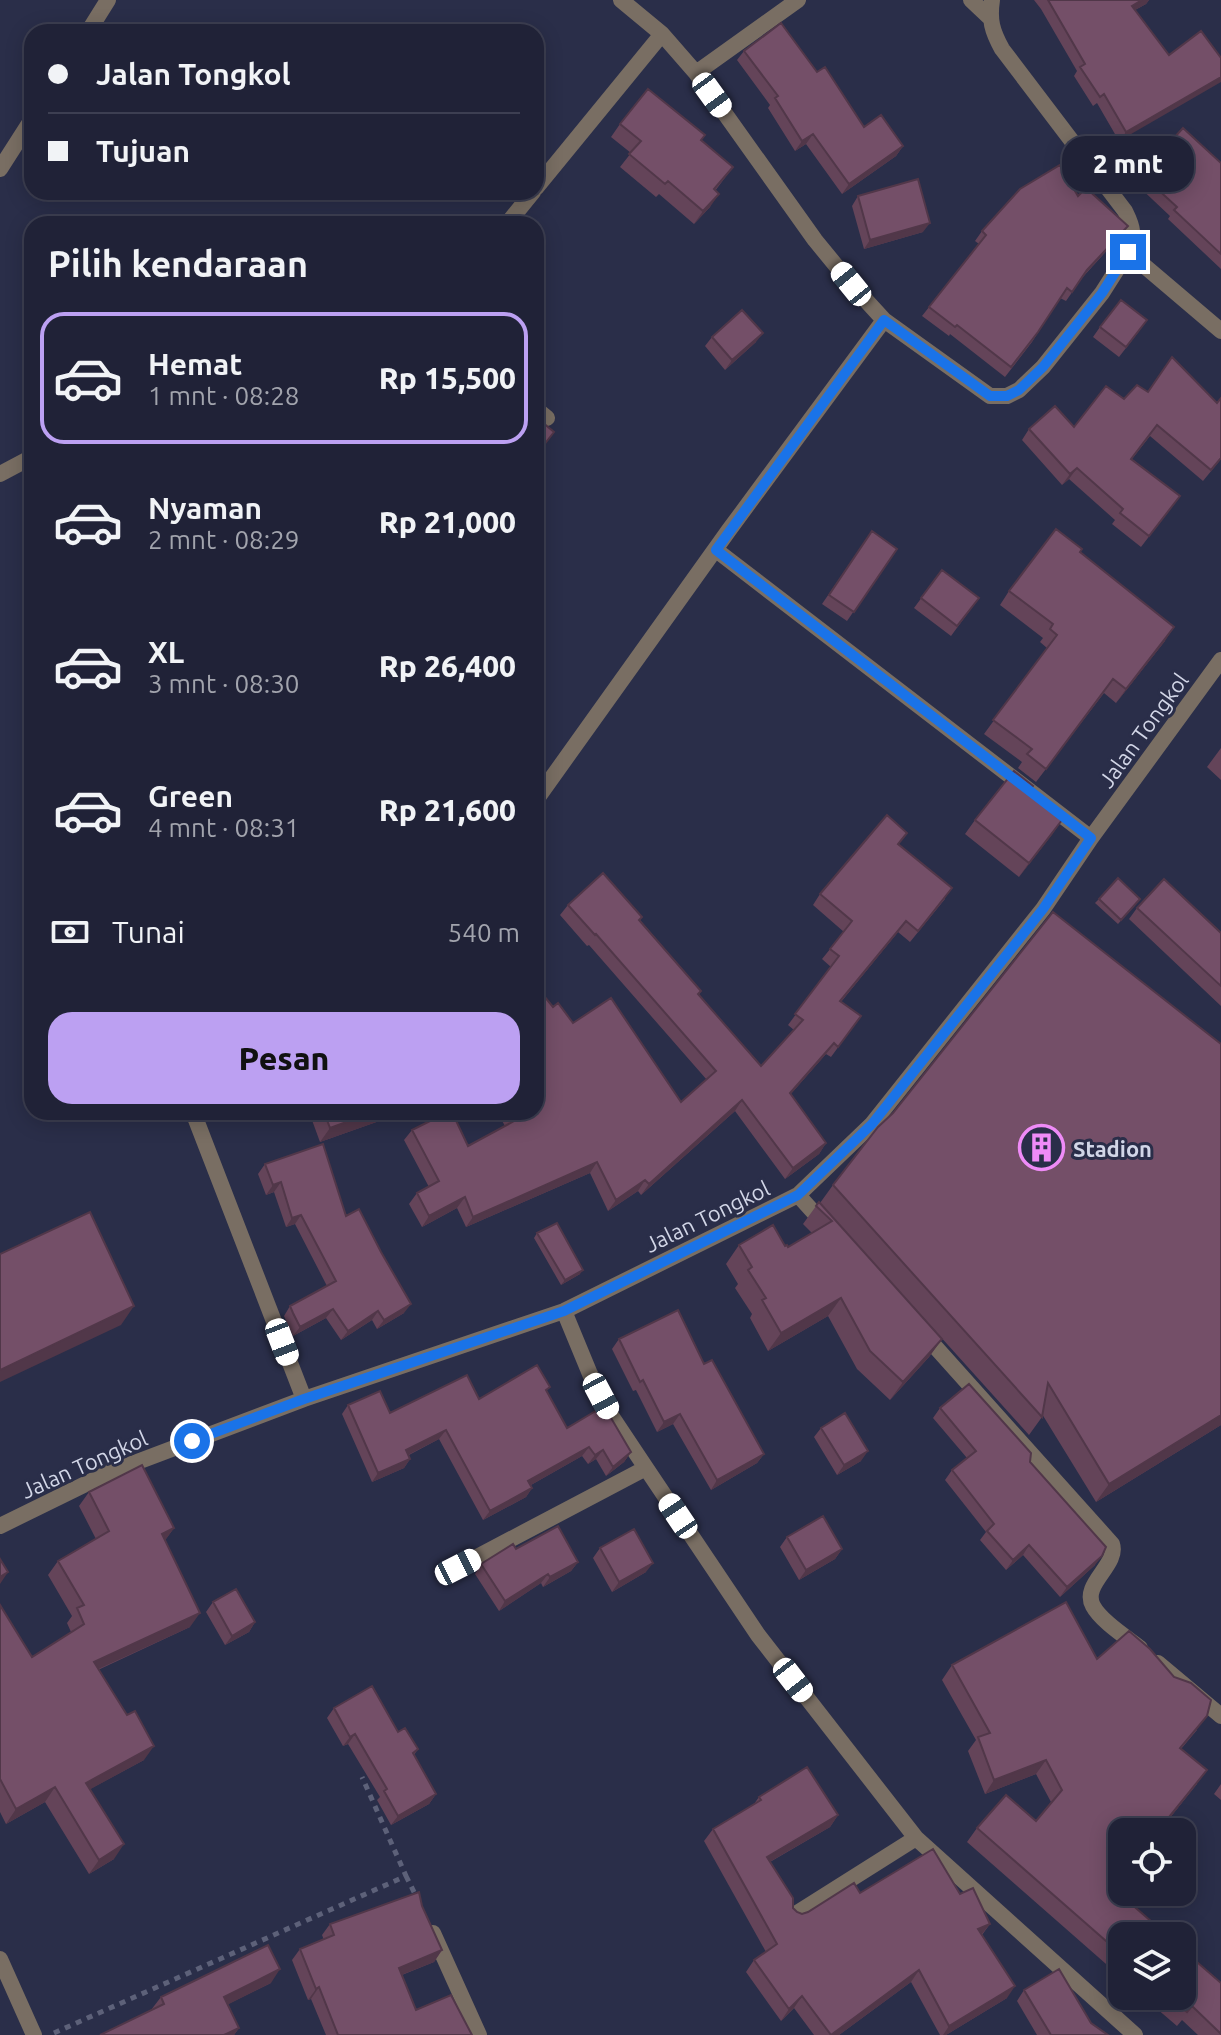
<!DOCTYPE html>
<html lang="id">
<head>
<meta charset="utf-8">
<style>
	:root { --surface:#202237; --page:#2d2f42; --text:#f1f3f6; --muted:#a2a4ad; --line:#3d3f52; --accent:#bca0f2 }
	body { margin:0; font-family:Ubuntu,sans-serif; background:var(--page); color:var(--text); height:100vh; display:flex; flex-direction:column; font-size:30px; white-space:nowrap }
	* { box-sizing:border-box; margin:0 }
	p { font-size:26px; color:var(--muted) }
	.icon { flex:none; width:44px; height:44px; fill:none; stroke:currentColor; stroke-width:2; stroke-linecap:round; stroke-linejoin:round }
	.map { position:relative; flex:1; overflow:hidden }
	.panel { position:absolute; left:24px; top:216px; width:520px; height:904px; display:flex; flex-direction:column; background:var(--surface); border-radius:24px; box-shadow:0 4px 20px #0003,0 0 0 2px var(--line) }
	.panel>* { flex:none }
	.guide { position:absolute; left:24px; top:24px; width:520px; height:176px; border-radius:24px; box-shadow:0 4px 20px #0003,0 0 0 2px var(--line); display:grid; align-content:center; height:176px; padding:0 24px; background:var(--surface) }
	.controls { position:absolute; left:1108px; top:1818px; display:grid; gap:16px }
	.controls a { display:grid; place-items:center; width:88px; height:88px; border-radius:16px; background:var(--surface); box-shadow:0 4px 20px #0003,0 0 0 2px var(--line); font-size:40px }
	.end { position:absolute; width:36px; height:36px; margin:-18px; border:10px solid #1a73e8; background:#fff; box-shadow:0 0 0 4px #fff }
	.from { border-radius:50% }
	.bubble { position:absolute; height:56px; border-radius:24px; background:var(--surface); box-shadow:0 4px 20px #0003,0 0 0 2px var(--line); font-size:26px; font-weight:800; line-height:56px; text-align:center }
	.car { position:absolute; width:24px; height:48px; margin:-24px -12px; border-radius:10px; box-shadow:0 0 6px 2px #0007; background:linear-gradient(#fff 24%,#345 0 40%,#fff 0 76%,#345 0 86%,#fff 0) }
	.guide b { display:flex; align-items:center; gap:28px; height:76px; font-size:30px }
	.guide b+b { border-top:2px solid var(--line) }
	.guide i { width:20px; height:20px; background:var(--text) }
	ul { padding:0; list-style:none }
	li { display:flex; align-items:center; gap:24px; height:132px; margin:0 16px 12px; padding:0 8px; border:4px solid transparent; border-radius:24px }
	li div { flex:1 }
	li b { display:block; font-size:30px }
	li em { font-style:normal; font-weight:800 }
	li.on { border-color:var(--accent) }
	li>.icon { width:72px; height:72px; stroke-width:1.5 }
	h2 { padding:0 24px; font-size:36px; line-height:96px }
	.pay { display:flex; align-items:center; gap:20px; height:88px; padding:0 24px; font-size:30px }
	.pay p { margin-inline-start:auto }
	.primary-button { display:flex; gap:16px; margin-top:auto; padding:16px 24px }
	.primary-button a { flex:1; height:92px; border-radius:24px; background:var(--accent); color:#111; font-size:32px; font-weight:800; line-height:92px; text-align:center }
	.map>svg:first-child { display:block }
	.lines { fill:none; stroke-linecap:round; stroke-linejoin:round }
	.path { stroke:#5d6179; stroke-width:5; stroke-dasharray:6 6; stroke-linecap:butt }
	.street { stroke:#796e63; stroke-width:16 }
	.wall { fill:#644459 }
	.shaded-wall { fill:#513749 }
	.building { fill:#744f68; stroke:#513749; stroke-width:2 }
	.route { stroke:#1a73e8; stroke-width:10 }
	.labels { text-anchor:middle; dominant-baseline:central; stroke-width:6; stroke-linejoin:round; paint-order:stroke }
	.street-label { font-size:22px; fill:#d2d6e7; stroke:#2a2e49 }
	.poi-label { font-size:22px; font-weight:bold; fill:#d2d6e7; stroke:#2a2e49; text-anchor:start }
</style>
</head>
<body>
<div class="map">
<svg width="1221" height="2035" viewBox="0 0 1221 2035">
	<rect width="100%" height="100%" fill="#2a2e49"/>
	<g class="lines">
		<path class="path" d="M406 1876 417 1898
			M54 2033 406 1876 362 1777"/>
		<path class="street" d="M621 0 662 34 696 73 815 240 851 284 884 320 990 396H1007L1019 390 1043 367 1102 293 1128 252 1221 331
			M971 0 989 17
			M992 0C989 20 992 31 1002 49L1125 211C1134 229 1134 234 1128 252
			M88 32 108 0
			M696 73 798 0
			M0 169 32 119
			M536 188 662 34
			M507 224 533 192
			M536 409 547 418
			M0 474 32 457
			M716 550 1091 838
			M536 800 729 530 884 320
			M193 1112 304 1399
			M798 1195 826 1226
			M564 1311 590 1374 612 1417 646 1468 758 1635 916 1838 1135 2035
			M922 1332 1112 1544C1119 1565 1081 1584 1093 1606 1101 1621 1126 1637 1140 1648
			M0 1526 108 1473 304 1399 564 1311 798 1195 872 1124 1043 909 1091 838 1221 660
			M458 1567 646 1468
			M1158 1663 1221 1716
			M794 1915 916 1838
			M433 1933 479 2035
			M0 1959 34 2035"/>
	</g>
	<path class="wall" d="M1034 0H1149L1146 4 1135 10 1169 55 1221 58 1119 141 1097 103 1093 106 1074 76 1077 71 1041 9Z
		M744 51 817 72 864 127 903 146 896 156 842 194 806 144 795 151 768 108 770 105 737 60Z
		M620 124 701 140 733 167 715 191 710 207 694 224 659 194 656 197 620 167 631 153 611 137Z
		M1221 163V269L1168 219 1170 216 1135 183 1141 174Z
		M858 196 923 232 864 249 852 206Z
		M1078 196 1121 235 1082 278 1066 301 1060 298 1032 342 1005 377 950 334 949 336 922 316 979 244 975 241 982 231Z
		M1100 327 1140 330 1119 357 1093 337Z
		M712 337 756 342 725 370 705 346Z
		M1124 399 1221 459 1203 481 1150 436 1132 459 1180 496 1141 547 1112 524 1115 520 1069 479 1062 485 1022 440 1029 429 1074 427Z
		M872 531 897 549 847 621 822 604Z
		M1080 552 1165 641 1116 703 1104 693 1036 782 1018 768 1022 762 984 734 1047 648 1040 642 1043 638 1000 605 1009 591Z
		M942 570 979 598 951 636 914 608Z
		M1221 748V780L1207 767Z
		M975 820H1062L1019 877 965 834Z
		M899 844 945 899 910 942 898 932 841 1002 861 1016 831 1057 826 1054 790 1095 826 1143 819 1154 785 1179 735 1111 641 1195 638 1191 608 1211 590 1173 466 1227 457 1208 422 1227 409 1204 417 1193 429 1187 404 1140 412 1130 468 1146 505 1126 497 1112H536L553 1007 681 1102 707 1080 589 945 587 946 560 915 568 905 642 917 640 920 701 991 699 995 761 1066 794 1030 788 1025 831 967 822 959 844 932 813 905 820 894Z
		M1099 899 1136 904 1118 924 1095 903Z
		M1137 908 1221 933V1006L1129 919Z
		M1221 1044V1425L1096 1502 1042 1414V1417L1029 1435 820 1203 833 1185Z
		M309 1112H401L399 1114 320 1142Z
		M265 1164 346 1216 404 1313 377 1329 372 1320 341 1340 326 1318 293 1336 284 1316 290 1306 327 1286 295 1224 286 1227 274 1192 266 1195 258 1174Z
		M819 1202 942 1339 929 1357 890 1400 857 1369 828 1316 768 1351 750 1318 752 1314 735 1288 738 1284 726 1264 739 1245 788 1247 812 1233 803 1224Z
		M537 1233 580 1274 561 1285 534 1238Z
		M619 1339 704 1364 764 1454 757 1463 711 1490 673 1424 657 1432 636 1390 633 1391 612 1349Z
		M547 1392 567 1428 631 1452 624 1462 606 1476 596 1459 588 1464 582 1456 531 1485 532 1488 526 1497 483 1520 439 1439 409 1455 410 1459 404 1468 372 1482 342 1414 348 1405 390 1413 479 1399Z
		M940 1408 1030 1462 1095 1565 1060 1597 1023 1555 1006 1570 980 1540 986 1532 945 1480 952 1470 967 1458 933 1418Z
		M821 1428 861 1461 837 1475 814 1437Z
		M89 1492 174 1528 165 1540 190 1627 98 1670 144 1760 90 1789 114 1859 89 1874 45 1802 6 1824 0 1812V1605L32 1657 71 1632 67 1623 72 1616 48 1575 58 1561 96 1539 79 1506Z
		M787 1537 842 1549 835 1559 799 1580 780 1547Z
		M600 1548 646 1572 612 1592 593 1558Z
		M516 1549 578 1562 571 1571 543 1587 541 1583 499 1611 475 1574 481 1564Z
		M213 1602 255 1622 249 1632 225 1645 206 1612Z
		M1097 1659 1197 1730 1181 1749 1197 1784 1113 1889 1122 1936V1978L967 1842 977 1828 1036 1821 1051 1802 1036 1774 985 1794 968 1751 976 1740 942 1680 952 1665Z
		M334 1708 398 1732 418 1749 414 1755 436 1794 429 1804 391 1825 377 1800 380 1797 348 1744 343 1746 327 1718Z
		M1221 1784V1800L1214 1794Z
		M759 1797 838 1815 830 1827 770 1862 793 1908 797 1912 802 1914 808 1912 860 1893 960 1894 990 1924 982 1935 1007 1998 946 2035H940L911 1982 839 2035H814L794 2008 781 2021 746 1972 754 1960 766 1952 704 1841 713 1829 754 1804Z
		M422 1906 442 1950 434 1962 402 1975 416 2010 472 2035H326L311 1999 308 2000 292 1960 300 1949 324 1940 322 1935 330 1924Z
		M271 1983 228 2004 239 2028 234 2035H100L151 2010 161 1997Z
		M1221 1983V2035H1198L1182 2020 1177 2026 1142 1996H1182Z
		M1024 1990 1091 2023 1108 2035H1037L1017 2001Z"/>
	<path class="shaded-wall" d="M1142 0H1149L1146 4 1126 15 1132 6Z
		M1221 77V82L1119 141 1126 132Z
		M813 134 806 144 795 151 802 141Z
		M903 146 896 156 842 194 849 184Z
		M719 194 710 207 694 224 703 211Z
		M930 223 923 232 864 249 870 240Z
		M1128 226 1121 235 1080 279 1087 270Z
		M763 333 756 342 725 370 732 360Z
		M1077 468 1069 479 1062 485 1070 474Z
		M1174 627 1165 641 1116 703 1126 689Z
		M1062 820 1052 835 1019 877 1029 863Z
		M906 921 898 932 832 1012 840 1001Z
		M834 1043 826 1054 782 1104 790 1093Z
		M742 1100 735 1111 641 1195 649 1184Z
		M374 1112H401L399 1114 320 1142 330 1128Z
		M826 1143 819 1154 785 1179 793 1168Z
		M597 1162 590 1173 466 1227 473 1217Z
		M645 1180 638 1191 608 1211 616 1200Z
		M281 1182 274 1192 266 1195 273 1185Z
		M465 1197 457 1208 422 1227 429 1216Z
		M301 1215 295 1224 286 1227 292 1218Z
		M583 1270 580 1274 561 1285 565 1280Z
		M841 1298 828 1316 768 1351 781 1333Z
		M411 1304 404 1313 377 1329 384 1320Z
		M134 1306 121 1325 0 1382V1370Z
		M333 1309 326 1318 293 1336 300 1327Z
		M378 1311 372 1320 341 1340 348 1331Z
		M942 1339 929 1357 890 1400 903 1382Z
		M680 1414 673 1424 657 1432 664 1422Z
		M1221 1415V1425L1096 1502 1109 1484Z
		M446 1430 439 1439 400 1459 406 1450Z
		M589 1447 582 1456 522 1490 528 1481Z
		M603 1450 596 1459 588 1464 595 1455Z
		M868 1451 861 1461 837 1475 844 1465Z
		M631 1452 624 1462 606 1476 613 1467Z
		M764 1454 757 1463 711 1490 717 1480Z
		M410 1459 404 1468 372 1482 378 1473Z
		M532 1488 526 1497 483 1520 490 1511Z
		M174 1528 164 1542 162 1534Z
		M1029 1545 1023 1555 1006 1570 1013 1560Z
		M842 1549 835 1559 799 1580 806 1570Z
		M1102 1556 1095 1565 1060 1597 1067 1587Z
		M578 1562 571 1571 543 1587 550 1577Z
		M653 1563 646 1572 612 1592 619 1582Z
		M8 1572 0 1584V1577Z
		M548 1574 541 1583 499 1611 505 1601Z
		M200 1613 190 1627 83 1676 94 1662Z
		M255 1622 249 1632 225 1645 232 1636Z
		M355 1734 348 1744 343 1746 350 1737Z
		M154 1746 144 1760 76 1797 86 1783Z
		M1046 1760 1036 1774 985 1794 994 1780Z
		M1207 1770 1159 1832H1157Z
		M55 1787 45 1802 6 1824 16 1809Z
		M436 1794 429 1804 391 1825 398 1816Z
		M838 1815 830 1827 759 1868 767 1857Z
		M124 1844 114 1859 89 1874 99 1860Z
		M990 1924 981 1935 978 1929Z
		M442 1950 434 1962 391 1979 399 1968Z
		M280 1969 271 1983 215 2011 224 1997Z
		M919 1970 911 1982 839 2035H831Z
		M1015 1986 1007 1998 946 2035H943L949 2026Z
		M319 1987 311 1999 308 2000 316 1989Z
		M802 1996 794 2008 781 2021 789 2009Z
		M239 2028 234 2035H224Z"/>
	<path class="building" d="M1048 0H1142L1132 6 1169 55 1201 31 1221 58V77L1126 132 1104 94 1100 97 1080 67 1085 64Z
		M781 23 817 72 825 67 864 127 881 115 903 146 849 184 813 134 802 141 775 98 778 96 744 51Z
		M648 89 705 135 701 140 733 167 714 189 719 194 703 211 668 181 665 184 629 154 641 141 620 124Z
		M1183 128 1221 163V254L1174 210 1177 207 1141 174Z
		M1060 165 1078 196 1086 188 1128 226 1087 270 1072 292 1067 288 1038 332 1011 367 957 325 955 327 929 307 986 235 982 231 1020 189Z
		M918 179 930 223 870 240 858 196Z
		M1121 300 1147 320 1126 347 1100 327Z
		M742 310 763 333 732 360 712 337Z
		M1172 357 1217 403 1221 398V458L1211 470 1157 425 1131 459 1180 496 1149 536 1120 513 1123 509 1077 468 1070 474 1029 429 1055 406 1074 427 1106 386 1124 399 1137 385 1148 392Z
		M536 417 554 432 536 455Z
		M1056 529 1082 549 1080 552 1174 627 1126 689 1113 679 1046 769 1027 754 1032 749 993 720 1057 635 1050 629 1053 624 1009 591Z
		M872 531 897 549 854 612 829 595Z
		M942 570 979 598 957 626 921 598Z
		M1014 771 1033 786 1028 793 1062 820 1029 863 975 820Z
		M887 815 907 833 898 844 952 888 918 931 906 921 840 1001 861 1016 838 1047 834 1043 790 1093 826 1143 793 1168 742 1100 649 1184 645 1180 616 1200 597 1162 473 1217 465 1197 429 1216 417 1193 439 1181 412 1130 448 1112H452L468 1146 516 1120 511 1112H536V986L553 1007 558 1003 573 1023 611 998 681 1102 716 1071 596 934 595 935 568 905 603 873 642 917 639 920 701 991 698 994 761 1066 803 1020 795 1014 839 956 830 949 852 921 820 894Z
		M1118 878 1140 899 1121 920 1099 899Z
		M1164 879 1221 933V986L1137 908Z
		M1053 912 1221 1044V1415L1109 1484 1048 1383 1042 1417 833 1185 878 1127 893 1113Z
		M324 1112H374L330 1128Z
		M323 1144 346 1216 359 1209 381 1252 411 1304 384 1320 378 1311 348 1331 333 1309 300 1327 293 1313 290 1306 336 1281 301 1215 292 1218 281 1182 273 1185 265 1164Z
		M819 1202 942 1339 903 1382 870 1351 841 1298 781 1333 762 1300 766 1298 748 1270 752 1267 739 1245 773 1225 785 1246 787 1245 788 1247 832 1221 816 1206Z
		M90 1212 134 1306 0 1370V1254Z
		M557 1223 583 1270 565 1280 537 1233Z
		M678 1310 704 1364 712 1360 764 1454 717 1480 680 1414 664 1422 643 1380 640 1382 619 1339Z
		M537 1365 550 1387 546 1390 567 1428 604 1406 631 1452 613 1467 603 1450 595 1455 589 1447 528 1481 532 1488 490 1511 446 1430 406 1450 410 1459 378 1473 348 1405 380 1391 390 1413 467 1375 479 1399Z
		M969 1384 1031 1453 1030 1462 1106 1547 1102 1556 1067 1587 1029 1545 1013 1560 987 1531 994 1524 952 1470 976 1451 940 1408Z
		M845 1413 868 1451 844 1465 821 1428Z
		M142 1465 174 1528 162 1534 200 1613 94 1662 127 1715 135 1711 154 1746 86 1783 124 1844 99 1860 55 1787 16 1809 0 1779V1605L32 1657 84 1624 77 1608 84 1605 58 1561 109 1531 89 1492Z
		M823 1516 842 1549 806 1570 787 1537Z
		M558 1526 578 1562 550 1577 548 1574 505 1601 481 1564 513 1544 516 1549Z
		M634 1529 653 1563 619 1582 600 1548Z
		M0 1559 8 1572 0 1577Z
		M236 1589 255 1622 232 1636 213 1602Z
		M1066 1602 1097 1659 1129 1631 1150 1649 1174 1677 1191 1683 1211 1700 1207 1716 1180 1748 1207 1770 1157 1832H1122V1876L1113 1888 1168 1936H1122V1955L977 1828 1006 1795 1036 1821 1062 1790 1046 1760 994 1780 978 1737 990 1733 952 1665Z
		M372 1686 398 1732 405 1728 418 1749 413 1753 436 1794 398 1816 384 1791 387 1789 355 1734 350 1737 334 1708Z
		M807 1767 838 1815 767 1857 793 1898V1908L797 1912 802 1914 808 1912 854 1883 860 1893 933 1849 960 1894 973 1888 990 1924 978 1929 1015 1986 949 2026 919 1970 831 2035 802 1996 789 2009 754 1960 777 1944 713 1829 761 1800 759 1797Z
		M419 1892 422 1906 442 1950 399 1968 416 2010 451 1995 472 2035H338L319 1987 316 1989 300 1949 334 1935 330 1924Z
		M268 1945 280 1969 224 1997 239 2028 224 2035H100L164 2004 161 1997Z
		M1182 1949 1221 1983V2034L1192 2006 1187 2012 1168 1996H1182Z
		M1059 1969 1091 2023 1108 2035H1051L1024 1990Z"/>
	<g class="lines">
		<path class="route" d="M192 1441 304 1399 564 1311 798 1195 872 1124 1043 909 1091 838 716 550 884 320 990 396H1007L1019 390 1043 367 1102 293 1128 252"/>
	</g>
	<defs>
		<symbol id="building-ring" viewBox="-11 -11 22 22"><circle r="9.5" fill="#2a2e49" stroke="#ef8bf7" stroke-width="1.5"/><path d="M-4-6H4V6H1V3H-1V6H-4ZM-2.5-4.3h1.7v1.8h-1.7ZM.8-4.3h1.7v1.8H.8ZM-2.5-1h1.7V.8h-1.7ZM.8-1h1.7V.8H.8Z" fill="#ef8bf7"/></symbol>
	</defs>
	<g fill-rule="evenodd">
		<use href="#building-ring" x="1016" y="1122" width="51" height="51"/>
	</g>
	<g class="labels">
		<g class="street-label">
			<text transform="translate(1143 730) rotate(-54)">Jalan Tongkol</text>
			<text transform="translate(707 1216) rotate(-26)">Jalan Tongkol</text>
			<text transform="translate(84 1464) rotate(-24)">Jalan Tongkol</text>
		</g>
		<g class="poi-label">
			<text x="1073" y="1148">Stadion</text>
		</g>
	</g>
</svg>
<div class="controls">
<a><svg class="icon" aria-label="locate" viewBox="0 0 24 24"><circle cx="12" cy="12" r="6"/><path d="M12 2v4M12 18v4M2 12h4M18 12h4"/></svg></a>
<a><svg class="icon" aria-label="layers" viewBox="0 0 24 24"><path d="M12 4l9 5-9 5-9-5zM3 14l9 5 9-5"/></svg></a>
</div>
<i class="end from" style="left:192px;top:1441px"></i>
<i class="end" style="left:1128px;top:252px"></i>
<div class="bubble" style="left:1062px;top:136px;width:132px">2 mnt</div>
<i class="car" style="left:712px;top:95px;rotate:144deg"></i>
<i class="car" style="left:851px;top:284px;rotate:321deg"></i>
<i class="car" style="left:282px;top:1342px;rotate:159deg"></i>
<i class="car" style="left:601px;top:1396px;rotate:152deg"></i>
<i class="car" style="left:678px;top:1516px;rotate:326deg"></i>
<i class="car" style="left:458px;top:1567px;rotate:63deg"></i>
<i class="car" style="left:793px;top:1680px;rotate:142deg"></i>
<div class="guide">
<b><i class="from"></i>Jalan Tongkol</b>
<b><i></i>Tujuan</b>
</div>
<section class="panel">
<h2>Pilih kendaraan</h2>
<ul>
<li class="on"><svg class="icon" aria-label="car" viewBox="0 0 24 24"><path d="M5 17H2v-5l4-1 3-4h7l3 4 3 1v5h-3M9 17h6M6 11h13"/><circle cx="7" cy="17" r="2"/><circle cx="17" cy="17" r="2"/></svg><div><b>Hemat</b><p>1 mnt · 08:28</p></div><em>Rp 15,500</em></li>
<li><svg class="icon" aria-label="car" viewBox="0 0 24 24"><path d="M5 17H2v-5l4-1 3-4h7l3 4 3 1v5h-3M9 17h6M6 11h13"/><circle cx="7" cy="17" r="2"/><circle cx="17" cy="17" r="2"/></svg><div><b>Nyaman</b><p>2 mnt · 08:29</p></div><em>Rp 21,000</em></li>
<li><svg class="icon" aria-label="car" viewBox="0 0 24 24"><path d="M5 17H2v-5l4-1 3-4h7l3 4 3 1v5h-3M9 17h6M6 11h13"/><circle cx="7" cy="17" r="2"/><circle cx="17" cy="17" r="2"/></svg><div><b>XL</b><p>3 mnt · 08:30</p></div><em>Rp 26,400</em></li>
<li><svg class="icon" aria-label="car" viewBox="0 0 24 24"><path d="M5 17H2v-5l4-1 3-4h7l3 4 3 1v5h-3M9 17h6M6 11h13"/><circle cx="7" cy="17" r="2"/><circle cx="17" cy="17" r="2"/></svg><div><b>Green</b><p>4 mnt · 08:31</p></div><em>Rp 21,600</em></li>
</ul>
<div class="pay"><svg class="icon" aria-label="cash" viewBox="0 0 24 24"><path d="M3 7h18v10H3z"/><circle cx="12" cy="12" r="2"/></svg>Tunai<p>540 m</p></div>
<div class="primary-button"><a>Pesan</a></div>
</section>
</div>
</body>
</html>
